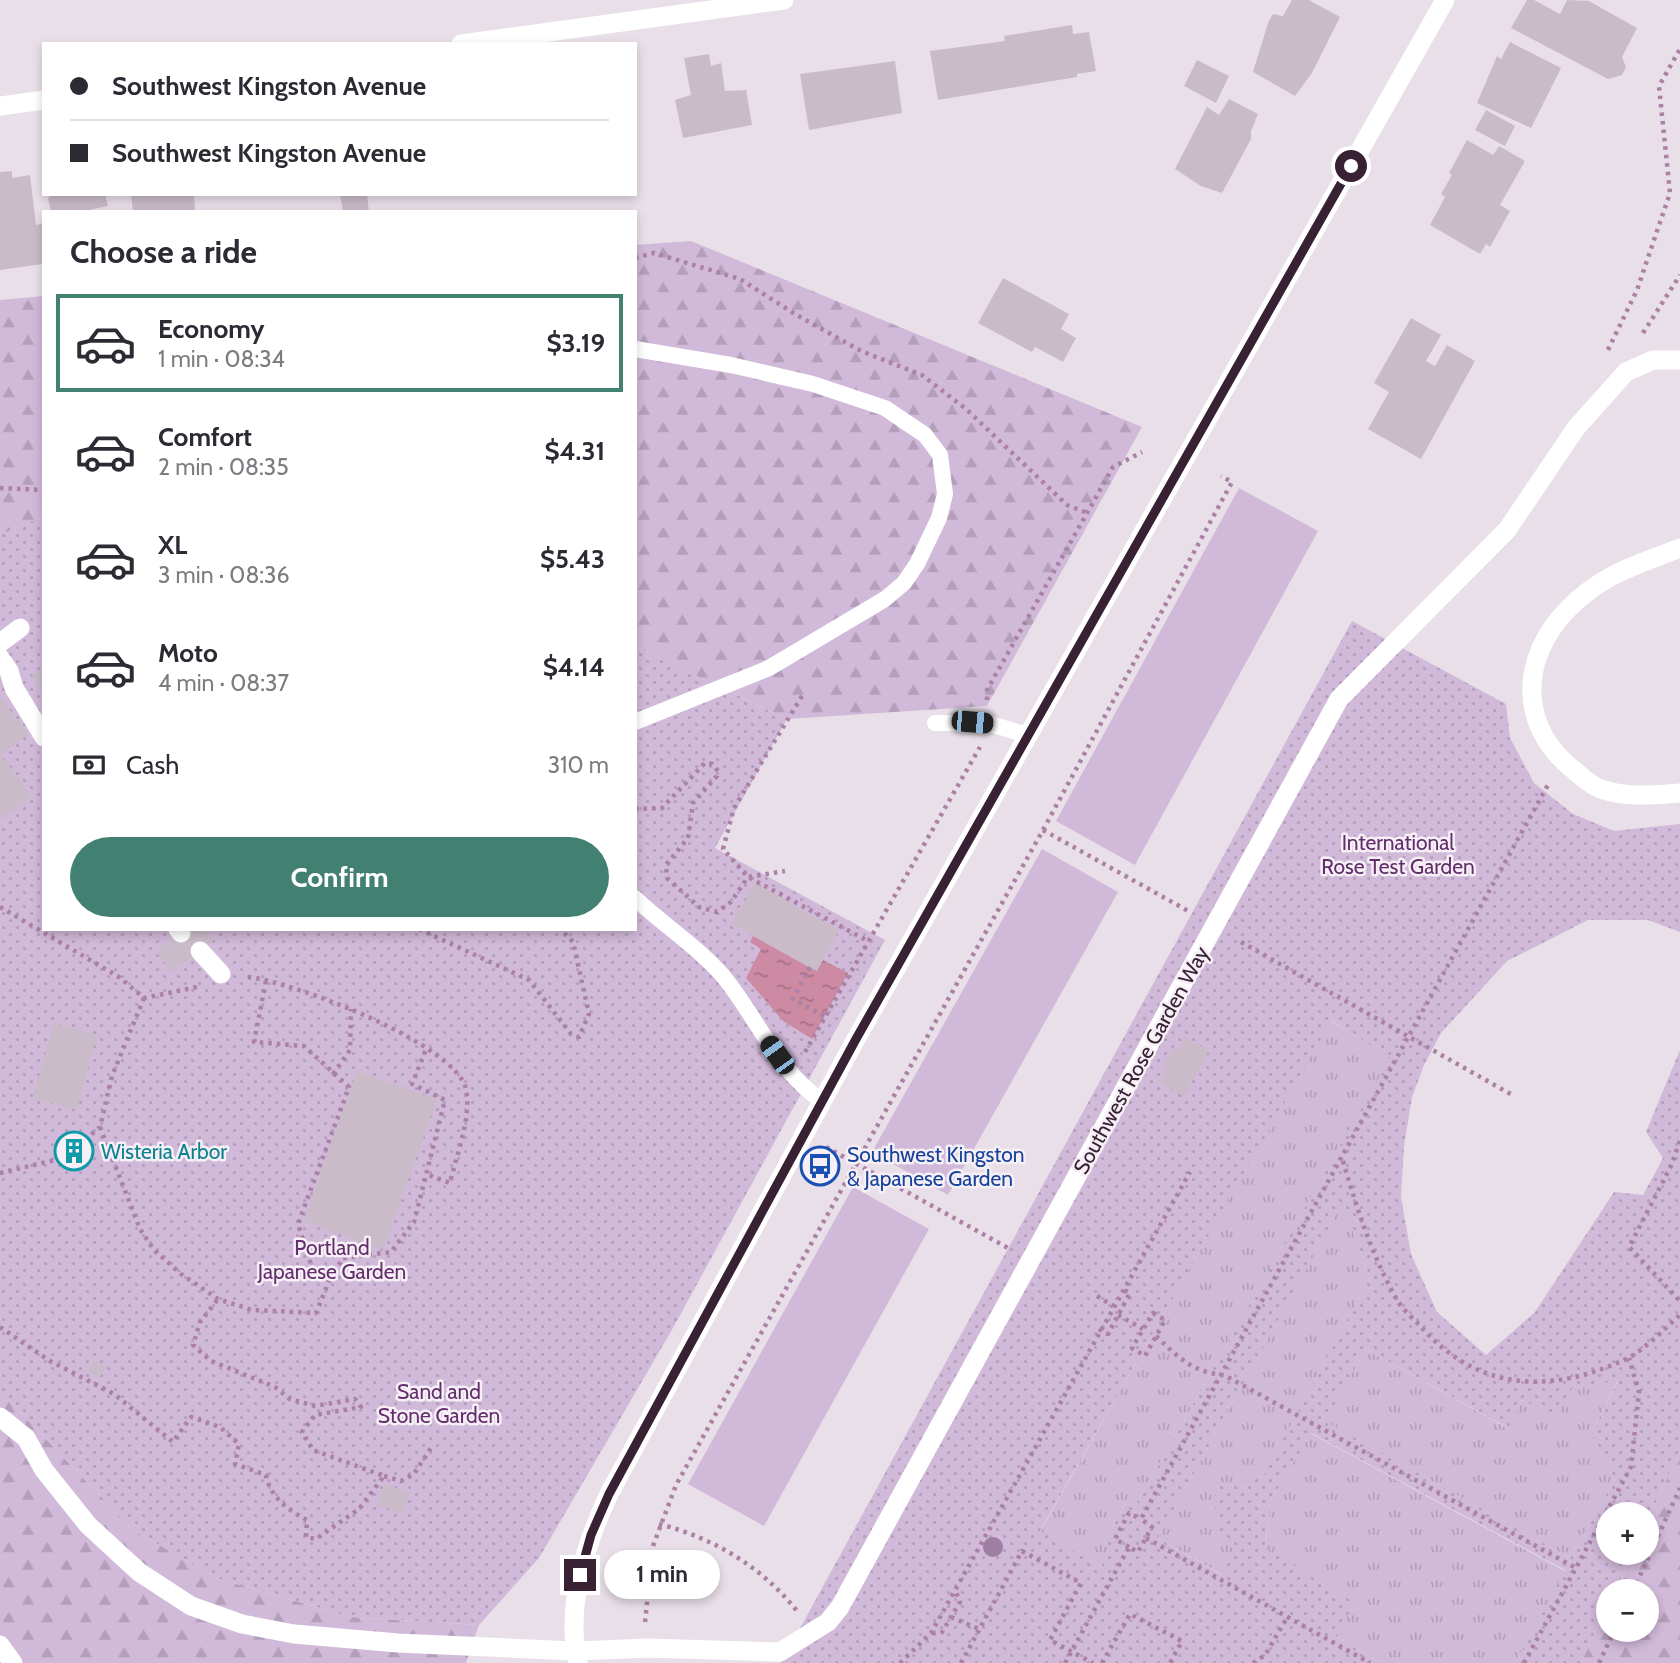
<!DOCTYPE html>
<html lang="en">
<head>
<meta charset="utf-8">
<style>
	:root { --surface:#fff; --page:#f7f7f7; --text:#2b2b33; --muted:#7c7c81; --line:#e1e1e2; --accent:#428072 }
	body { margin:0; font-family:Cabin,sans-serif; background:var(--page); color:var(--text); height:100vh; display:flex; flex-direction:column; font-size:26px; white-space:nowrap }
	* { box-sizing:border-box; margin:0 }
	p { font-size:23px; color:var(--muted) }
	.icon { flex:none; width:38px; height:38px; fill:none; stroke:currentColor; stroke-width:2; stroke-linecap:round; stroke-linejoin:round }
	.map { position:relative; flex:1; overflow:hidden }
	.drawer { position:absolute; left:42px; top:210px; width:595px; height:721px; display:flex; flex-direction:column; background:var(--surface); border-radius:0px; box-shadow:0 4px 10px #0003 }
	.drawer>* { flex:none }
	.banner { position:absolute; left:42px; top:42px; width:595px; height:154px; border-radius:0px; box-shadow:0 4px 10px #0003; display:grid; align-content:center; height:154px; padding:0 28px; background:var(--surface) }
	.tools { position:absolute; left:1596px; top:1502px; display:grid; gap:14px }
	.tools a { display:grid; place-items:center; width:63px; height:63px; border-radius:50%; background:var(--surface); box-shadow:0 4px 10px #0003; font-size:35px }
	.end { position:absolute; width:32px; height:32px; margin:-16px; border:9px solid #382133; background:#fff; box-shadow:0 0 0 4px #fff }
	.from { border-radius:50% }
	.bubble { position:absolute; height:49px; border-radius:24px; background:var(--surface); box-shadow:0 4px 10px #0003; font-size:23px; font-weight:800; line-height:49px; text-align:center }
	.car { position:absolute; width:21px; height:42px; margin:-21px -10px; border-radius:9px; box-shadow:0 0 5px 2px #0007; background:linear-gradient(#222 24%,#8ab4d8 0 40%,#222 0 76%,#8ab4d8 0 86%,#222 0) }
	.banner b { display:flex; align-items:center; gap:24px; height:66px; font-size:26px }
	.banner b+b { border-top:2px solid var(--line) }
	.banner i { width:18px; height:18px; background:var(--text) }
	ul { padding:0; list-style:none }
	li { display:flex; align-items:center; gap:21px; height:98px; margin:0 14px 10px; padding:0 14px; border:4px solid transparent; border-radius:0px }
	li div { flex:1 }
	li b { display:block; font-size:26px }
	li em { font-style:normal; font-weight:800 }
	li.active { border-color:var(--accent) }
	li>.icon { width:63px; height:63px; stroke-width:1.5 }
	h2 { padding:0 28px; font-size:32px; line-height:84px }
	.pay { display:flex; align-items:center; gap:18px; height:77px; padding:0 28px; font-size:26px }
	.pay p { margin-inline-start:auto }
	.cta { display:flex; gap:14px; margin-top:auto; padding:14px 28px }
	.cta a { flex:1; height:80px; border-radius:42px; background:var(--accent); color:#fff; font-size:28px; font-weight:800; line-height:80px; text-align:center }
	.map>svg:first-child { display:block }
	.grass { fill:url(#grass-tufts) }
	.forest { fill:url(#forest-firs) }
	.park { fill:#d1b9d9 }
	.garden { fill:url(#garden-dots); fill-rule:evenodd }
	.water { fill:url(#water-ripples) }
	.building { fill:#cabbc9 }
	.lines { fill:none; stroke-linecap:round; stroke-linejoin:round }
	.path { stroke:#ab81a5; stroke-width:4.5; stroke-dasharray:3.5 5; stroke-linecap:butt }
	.service { stroke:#fff; stroke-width:16 }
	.pedestrian { stroke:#fff; stroke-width:19 }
	.minor { stroke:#fff; stroke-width:19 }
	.tertiary { stroke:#fff; stroke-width:19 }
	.tree { fill:#9f7ea4 }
	.route { stroke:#382133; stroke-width:9 }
	.labels { text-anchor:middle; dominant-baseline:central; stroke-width:5; stroke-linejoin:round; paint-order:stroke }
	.park-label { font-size:21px; fill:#632e6c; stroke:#f6eff6 }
	.street-label { font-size:21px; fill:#382133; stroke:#f6eff6 }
	.culture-label { font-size:21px; fill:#0d838f; stroke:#f6eff6; text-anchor:start }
	.transit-label { font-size:21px; fill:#164399; stroke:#f6eff6; text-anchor:start }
</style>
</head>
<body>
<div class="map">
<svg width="1680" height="1663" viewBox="0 0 1680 1663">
	<defs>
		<pattern id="grass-tufts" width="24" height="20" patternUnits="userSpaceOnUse" patternTransform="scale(1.75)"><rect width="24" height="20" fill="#d1b9d9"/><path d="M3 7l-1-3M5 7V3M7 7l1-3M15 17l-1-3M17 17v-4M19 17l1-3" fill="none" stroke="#b49fbb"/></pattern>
		<pattern id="forest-firs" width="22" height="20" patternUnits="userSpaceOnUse" patternTransform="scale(1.75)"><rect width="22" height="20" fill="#d1b9d9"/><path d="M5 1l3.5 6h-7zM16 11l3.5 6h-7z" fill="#b49fbb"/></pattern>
		<pattern id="garden-dots" width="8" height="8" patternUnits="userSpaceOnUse" patternTransform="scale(1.75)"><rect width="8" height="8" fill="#d1b9d9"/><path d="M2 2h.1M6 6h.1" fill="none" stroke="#b49fbb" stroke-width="1.8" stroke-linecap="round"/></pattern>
		<pattern id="water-ripples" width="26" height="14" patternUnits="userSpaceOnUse" patternTransform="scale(1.75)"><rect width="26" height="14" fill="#cc8aa3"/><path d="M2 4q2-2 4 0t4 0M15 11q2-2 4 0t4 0" fill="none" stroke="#a77085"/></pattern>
	</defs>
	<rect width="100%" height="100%" fill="#e9dfe9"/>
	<path class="grass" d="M1330 1021 1392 1055 1134 1508 1125 1504 1104 1542 1113 1547 1101 1567 1040 1532Z
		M1338 1210 1347 1215 1370 1278 1262 1479 1221 1485 1235 1549 1223 1575 1158 1538Z
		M1366 1349 1507 1428 1523 1400 1573 1387 1618 1380 1591 1434 1615 1479 1570 1558 1324 1421Z
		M1310 1433 1565 1571 1515 1663H1381L1335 1636 1354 1603 1265 1549 1270 1502Z"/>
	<path class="forest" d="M691 241 1142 427 987 706 787 719 635 647V245Z
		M44 296V516L0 535V300Z
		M0 1395 5 1396 133 1530 219 1579 352 1617 479 1625 466 1663H0Z
		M1680 1450V1663H1581L1608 1604V1629H1647V1591H1615L1633 1552H1647V1522Z"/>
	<path class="park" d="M1239 488 1318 531 1135 865 1056 821Z
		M1042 849 1118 892 948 1195 872 1152Z
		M853 1187 929 1229 764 1526 688 1484Z"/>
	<path class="garden" d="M44 516V929H635V647L787 719 715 848 885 940 673 1328 539 1558 479 1625 352 1617 219 1579 133 1530 5 1396 0 1395V535Z
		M1352 621 1506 704 1510 738 1534 783 1573 814 1614 831 1680 824V932L1648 920H1588L1507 961 1441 1033 1424 1065 1412 1097 1404 1146 1401 1197 1411 1254 1437 1312 1486 1355 1535 1312 1614 1192 1643 1195 1663 1158 1646 1132 1680 1050V1450L1647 1522V1514H1608V1552H1633L1615 1591H1608V1604L1581 1663H1515L1565 1570 1311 1433 1270 1502 1265 1548 1355 1603 1335 1636 1381 1663H781ZM1331 1021 1391 1056 1134 1508 1125 1504 1104 1542 1112 1547 1101 1567 1040 1531ZM1338 1211 1347 1215 1370 1278 1262 1478 1221 1485 1215 1496 1216 1536 1234 1549 1222 1575 1158 1538ZM1366 1349 1508 1428 1523 1400 1556 1418 1573 1387 1618 1381 1591 1434 1615 1479 1570 1558 1325 1421Z"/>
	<path class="water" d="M753 936 816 971 823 960 848 973 812 1039 783 1021 746 978 761 949 750 942Z"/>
	<path class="building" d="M1292 0H1309L1340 17 1312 73 1295 96 1253 72 1268 23 1273 14 1283 16Z
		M1527 0H1534L1560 14 1567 0 1589 1 1637 28 1622 57 1626 67 1622 75 1608 79 1511 28Z
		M1072 25 1073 34 1089 32 1096 71 1077 74V77L938 100 930 51 1005 41 1004 36Z
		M1510 42 1561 68 1531 128 1477 103 1497 56 1501 59Z
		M709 54 711 66 721 63 725 91 746 90 752 125 683 138 675 100 691 95 684 58Z
		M1197 60 1229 76 1216 103 1184 86Z
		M895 61 902 113 809 130 800 74Z
		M1229 99 1258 114 1251 131V139L1222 193 1201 186 1175 169 1207 107 1219 115Z
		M1486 110 1515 126 1505 146 1475 130Z
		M1467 140 1493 155 1499 146 1525 161 1500 205 1510 211 1490 247 1486 244 1480 254 1430 225 1445 197 1441 194 1452 175 1449 173Z
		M12 171V178L30 175 36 225 44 223 43 264 0 270V172Z
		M53 194H105L108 206 80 212H51L48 198Z
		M131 194H194L195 211 133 212Z
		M340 194H367L369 212H343Z
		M1003 278 1069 314 1061 329 1076 338 1063 362 1035 347 1032 352 978 323Z
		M1411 318 1441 335 1426 361 1435 366 1447 345 1475 361 1421 459 1368 429 1389 392 1374 383Z
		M44 668V693L31 677Z
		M0 697 28 734 1 755 32 796 0 820Z
		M755 883 839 930 817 971 732 924Z
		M186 929H204L213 942 171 972 156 951Z
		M54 1023 97 1035 77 1110 33 1098Z
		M1185 1037 1209 1050 1184 1096 1161 1083 1168 1070 1162 1067 1173 1047 1178 1050Z
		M357 1071 437 1100 383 1249 304 1221Z
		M76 1130 89 1166 72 1172 59 1136Z
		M96 1360 106 1367 99 1378 88 1370Z
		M384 1484 409 1492 403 1513 377 1505Z"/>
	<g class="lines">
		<path class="path" d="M635 258 654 253 740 279 795 314 861 351 922 375 966 409 1067 505 1085 512
			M1643 333 1680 275
			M1608 350 1637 290 1670 193 1659 86 1680 49
			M0 488 44 490
			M802 696 734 808 723 849 748 877 868 941
			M987 700V690L1113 467 1142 452
			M635 809 662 808 705 763 712 764 718 771 717 776 693 803 688 838 666 865 667 878 699 907 717 912 731 902 748 877 785 871
			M1043 830 1190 912
			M0 907 119 977 144 998 197 987
			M419 929 529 980 571 1034 579 1037 589 1014 573 942 560 929
			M1241 942 1514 1096
			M810 967 793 999 824 1016
			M248 977C293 982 455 1043 466 1089 472 1117 456 1156 450 1183L426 1174
			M266 981 254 1042 304 1046 349 1087 298 1224 312 1268 322 1275 333 1274 343 1258 391 1252 414 1222 445 1100 412 1084 427 1047
			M805 1052 980 747
			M333 1074 350 1050 351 1009
			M100 1127 140 1229 154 1250 181 1274 218 1299 252 1310 316 1313 332 1274
			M1680 1141 1671 1166 1629 1247 1680 1301
			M826 1147 1008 1248
			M1343 1161C1357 1209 1372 1256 1397 1300 1403 1310 1414 1319 1422 1328 1480 1392 1551 1394 1626 1359 1645 1350 1664 1329 1680 1315
			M0 1173 64 1158 100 1127 112 1076 144 998
			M1097 1296 1113 1306
			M1153 1313 1165 1320 1145 1356 1132 1348Z
			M1118 1315 1143 1329
			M0 1327 50 1361 114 1394 173 1442 191 1417 220 1427 239 1444 235 1464 266 1475C270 1497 288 1510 307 1520L306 1537 316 1539 359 1509 384 1476 313 1450 302 1432 315 1415 361 1407 355 1399 315 1406 290 1399 275 1387 211 1361 193 1345 200 1322 218 1299
			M1099 1329 1108 1334 1130 1293 1122 1289
			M1156 1336C1177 1356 1193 1373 1224 1375L1576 1568
			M384 1476 401 1481 414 1474 431 1448
			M659 1524C714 1538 762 1567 797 1611
			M1146 1538 1370 1663
			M1129 1547 1115 1539 1129 1513 1141 1519
			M1633 1591 1680 1488
			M951 1617 979 1629
			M645 1622 653 1546 676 1485 1043 830 1232 482 1221 476
			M932 1633 942 1632 960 1602 955 1590
			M900 1663 931 1633 1190 1172
			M961 1663 1022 1551 1081 1583 1050 1640 1093 1663
			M1065 1663 1129 1547 1138 1552 1152 1527 1141 1519 1549 783
			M1102 1663 1130 1614 1182 1641 1170 1663
			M1253 1663 1265 1655 1287 1618
			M1524 1663 1631 1467 1639 1392 1629 1358
			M1599 1663 1615 1629"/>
		<path class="service" d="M635 349 731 365 813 384 885 408 925 435 940 455 945 494 939 518 917 564 904 583 885 599 769 668 635 722
			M935 723H987L1028 735
			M635 898C663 925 697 946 723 976 757 1017 777 1071 822 1101"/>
		<path class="pedestrian" d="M0 643 20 628
			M0 658 9 671 14 688 44 737
			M178 929 181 933
			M200 951 221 974"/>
		<path class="minor" d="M0 1417 26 1438 44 1470 88 1525 139 1572 191 1606 242 1624 294 1634 398 1643 575 1651
			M0 1645 13 1663"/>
		<path class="tertiary" d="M461 44 784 0
			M0 106 44 100
			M1680 548C1635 566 1604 573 1569 608 1519 658 1518 727 1575 771 1582 777 1591 786 1601 789 1627 798 1653 795 1680 793
			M575 1651 648 1648 780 1652 828 1622 840 1607 1339 699 1507 530 1576 428 1626 372 1653 360H1680
			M578 1663C565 1606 585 1545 609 1494L856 1039 1445 0"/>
	</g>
	<circle class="tree" cx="993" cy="1547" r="10"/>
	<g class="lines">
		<path class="route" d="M580 1575 591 1535 609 1494 856 1039 1351 166"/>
	</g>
	<defs>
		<symbol id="building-ring" viewBox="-11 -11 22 22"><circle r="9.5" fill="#f6eff6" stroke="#0f9aa8" stroke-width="1.5"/><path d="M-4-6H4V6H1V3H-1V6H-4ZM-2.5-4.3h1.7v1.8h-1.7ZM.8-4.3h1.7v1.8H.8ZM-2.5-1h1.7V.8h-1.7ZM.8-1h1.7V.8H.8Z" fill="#0f9aa8"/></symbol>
		<symbol id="bus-ring" viewBox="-11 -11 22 22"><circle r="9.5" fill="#f6eff6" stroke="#1a4fb4" stroke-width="1.5"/><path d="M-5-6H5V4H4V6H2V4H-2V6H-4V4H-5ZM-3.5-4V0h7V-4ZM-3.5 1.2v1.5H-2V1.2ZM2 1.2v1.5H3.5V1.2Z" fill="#1a4fb4"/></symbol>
	</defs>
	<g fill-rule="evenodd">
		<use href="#building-ring" x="52" y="1129" width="44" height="44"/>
		<use href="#bus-ring" x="798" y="1144" width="44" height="44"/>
	</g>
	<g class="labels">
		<g class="park-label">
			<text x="1398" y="842">International<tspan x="1398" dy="24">Rose Test Garden</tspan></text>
			<text x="332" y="1247">Portland<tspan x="332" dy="24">Japanese Garden</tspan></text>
			<text x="439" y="1391">Sand and<tspan x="439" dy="24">Stone Garden</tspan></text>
		</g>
		<g class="street-label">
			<text transform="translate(1141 1060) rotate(-61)">Southwest Rose Garden Way</text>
		</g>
		<g class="culture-label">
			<text x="101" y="1151">Wisteria Arbor</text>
		</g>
		<g class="transit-label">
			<text x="847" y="1154">Southwest Kingston<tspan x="847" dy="24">&amp; Japanese Garden</tspan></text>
		</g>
	</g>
</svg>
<div class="tools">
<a>+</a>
<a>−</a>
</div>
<i class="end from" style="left:1351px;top:166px"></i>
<i class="end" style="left:580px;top:1575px"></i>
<div class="bubble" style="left:604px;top:1550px;width:116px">1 min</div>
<i class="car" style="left:972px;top:722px;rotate:95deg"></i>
<i class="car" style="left:777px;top:1055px;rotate:324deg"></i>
<div class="banner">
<b><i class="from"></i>Southwest Kingston Avenue</b>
<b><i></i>Southwest Kingston Avenue</b>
</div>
<section class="drawer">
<h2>Choose a ride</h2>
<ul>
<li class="active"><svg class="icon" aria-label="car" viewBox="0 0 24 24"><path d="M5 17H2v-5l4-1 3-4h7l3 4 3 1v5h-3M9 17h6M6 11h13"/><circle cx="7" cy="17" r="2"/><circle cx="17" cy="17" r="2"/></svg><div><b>Economy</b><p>1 min · 08:34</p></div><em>$3.19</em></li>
<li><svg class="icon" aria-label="car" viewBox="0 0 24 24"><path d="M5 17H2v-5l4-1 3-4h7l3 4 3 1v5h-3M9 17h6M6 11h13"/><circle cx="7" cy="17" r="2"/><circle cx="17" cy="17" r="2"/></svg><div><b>Comfort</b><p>2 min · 08:35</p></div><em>$4.31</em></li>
<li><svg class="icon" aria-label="car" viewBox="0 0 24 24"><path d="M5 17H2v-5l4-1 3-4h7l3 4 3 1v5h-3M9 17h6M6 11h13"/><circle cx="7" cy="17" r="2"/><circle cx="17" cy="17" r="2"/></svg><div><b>XL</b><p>3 min · 08:36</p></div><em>$5.43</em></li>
<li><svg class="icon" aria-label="car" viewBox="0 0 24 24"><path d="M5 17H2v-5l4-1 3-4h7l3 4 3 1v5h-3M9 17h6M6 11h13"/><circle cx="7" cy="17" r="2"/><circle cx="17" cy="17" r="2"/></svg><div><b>Moto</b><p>4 min · 08:37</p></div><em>$4.14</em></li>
</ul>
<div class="pay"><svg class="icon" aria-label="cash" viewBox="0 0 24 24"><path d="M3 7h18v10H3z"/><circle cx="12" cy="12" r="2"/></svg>Cash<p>310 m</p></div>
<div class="cta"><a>Confirm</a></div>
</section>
</div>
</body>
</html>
